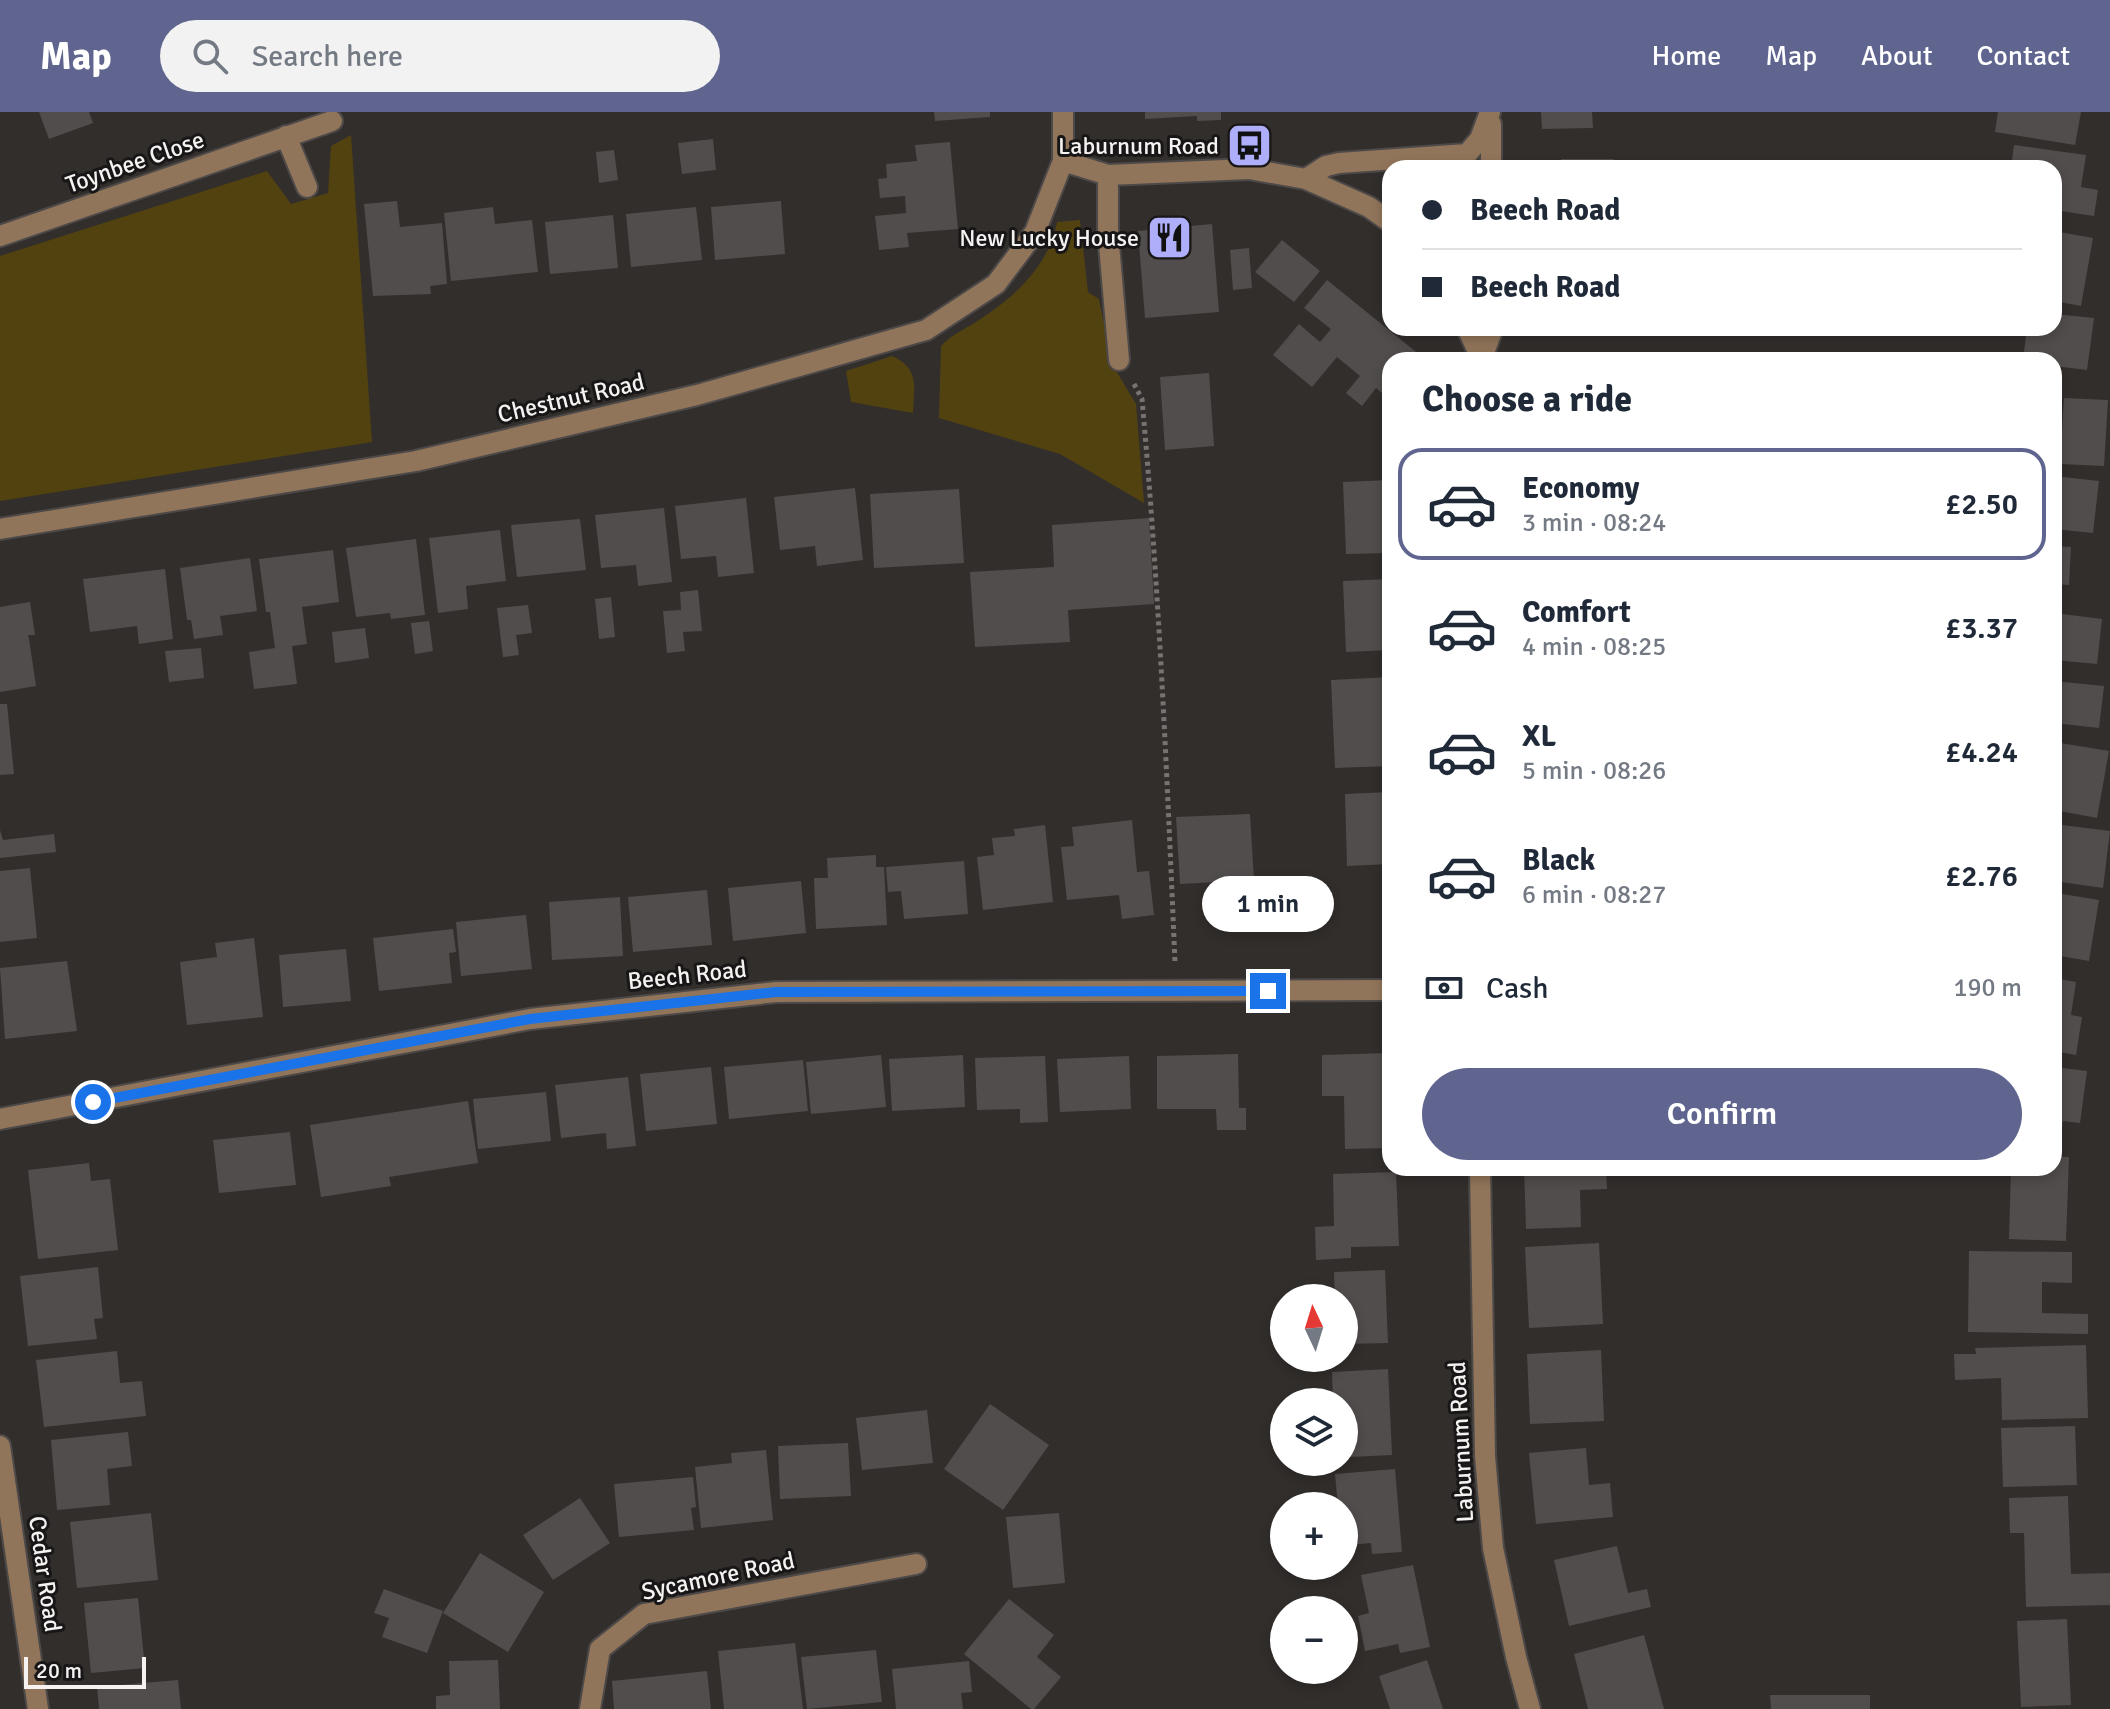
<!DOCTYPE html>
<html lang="en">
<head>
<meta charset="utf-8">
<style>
	:root { --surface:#fff; --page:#f2f2f3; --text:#1f2937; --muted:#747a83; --line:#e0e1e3; --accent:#5f658f }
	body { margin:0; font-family:Signika,sans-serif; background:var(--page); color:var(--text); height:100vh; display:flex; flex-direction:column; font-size:30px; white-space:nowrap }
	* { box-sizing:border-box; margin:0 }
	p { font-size:26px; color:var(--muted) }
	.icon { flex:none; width:44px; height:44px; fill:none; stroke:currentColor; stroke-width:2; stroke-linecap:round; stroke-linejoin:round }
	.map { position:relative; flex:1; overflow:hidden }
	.drawer { position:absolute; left:1382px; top:240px; width:680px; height:824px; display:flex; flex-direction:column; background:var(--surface); border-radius:24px; box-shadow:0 4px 12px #0003 }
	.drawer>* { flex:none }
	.banner { position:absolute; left:1382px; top:48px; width:680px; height:176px; border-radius:24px; box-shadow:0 4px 12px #0003; display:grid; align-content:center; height:176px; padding:0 40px; background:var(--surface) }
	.needle { width:52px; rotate:356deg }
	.controls { position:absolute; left:1270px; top:1172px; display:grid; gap:16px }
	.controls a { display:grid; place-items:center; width:88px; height:88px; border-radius:50%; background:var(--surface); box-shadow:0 4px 12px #0003; font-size:40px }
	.scale { position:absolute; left:24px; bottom:20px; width:122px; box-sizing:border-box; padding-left:8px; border:4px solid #f5f2f1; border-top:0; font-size:22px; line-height:28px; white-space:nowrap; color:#f5f2f1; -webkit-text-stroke:6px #181616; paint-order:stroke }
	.end { position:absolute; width:36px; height:36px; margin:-18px; border:10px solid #1a73e8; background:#fff; box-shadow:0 0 0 4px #fff }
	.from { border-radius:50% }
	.bubble { position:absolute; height:56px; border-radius:28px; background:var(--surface); box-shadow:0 4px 12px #0003; font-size:26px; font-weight:600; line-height:56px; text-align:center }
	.banner b { display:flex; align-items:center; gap:28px; height:76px; font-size:30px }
	.banner b+b { border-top:2px solid var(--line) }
	.banner i { width:20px; height:20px; background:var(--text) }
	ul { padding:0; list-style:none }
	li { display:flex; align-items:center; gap:24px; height:112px; margin:0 16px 12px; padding:0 24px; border:4px solid transparent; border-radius:24px }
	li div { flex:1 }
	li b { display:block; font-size:30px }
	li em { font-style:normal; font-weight:600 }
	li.current { border-color:var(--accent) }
	li>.icon { width:72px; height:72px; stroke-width:1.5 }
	h2 { padding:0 40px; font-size:36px; line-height:96px }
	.pay { display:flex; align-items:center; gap:20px; height:88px; padding:0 40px; font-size:30px }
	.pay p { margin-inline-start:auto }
	.primary-button { display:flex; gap:16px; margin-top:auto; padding:16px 40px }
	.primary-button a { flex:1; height:92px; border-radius:48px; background:var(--accent); color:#fff; font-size:32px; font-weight:600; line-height:92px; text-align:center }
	header { display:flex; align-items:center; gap:48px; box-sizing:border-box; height:112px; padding:0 40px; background:var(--accent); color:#fff }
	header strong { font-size:38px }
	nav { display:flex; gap:44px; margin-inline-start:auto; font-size:28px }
	.search { width:560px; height:72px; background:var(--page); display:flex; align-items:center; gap:20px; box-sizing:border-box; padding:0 28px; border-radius:44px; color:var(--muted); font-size:30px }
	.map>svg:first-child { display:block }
	.green { fill:#524210 }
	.building { fill:#524d4d }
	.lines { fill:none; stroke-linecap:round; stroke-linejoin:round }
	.minor-casing { stroke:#4d4948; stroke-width:24 }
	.path { stroke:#777372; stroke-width:5; stroke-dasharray:4 4; stroke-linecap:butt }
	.minor { stroke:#91755a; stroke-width:20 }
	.route { stroke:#1a73e8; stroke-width:10 }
	.labels { text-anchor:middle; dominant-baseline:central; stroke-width:6; stroke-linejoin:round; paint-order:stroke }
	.poi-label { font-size:24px; fill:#f5f2f1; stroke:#181616; text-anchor:end }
	.street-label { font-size:24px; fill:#f5f2f1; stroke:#181616 }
</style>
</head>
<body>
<header>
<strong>Map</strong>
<div class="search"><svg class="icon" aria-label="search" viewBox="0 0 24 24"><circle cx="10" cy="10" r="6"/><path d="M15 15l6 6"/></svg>Search here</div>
<nav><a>Home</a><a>Map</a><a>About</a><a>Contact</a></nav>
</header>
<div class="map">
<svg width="2110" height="1597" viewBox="0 0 2110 1597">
	<rect width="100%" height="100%" fill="#322e2c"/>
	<path class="green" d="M351 23 372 330 0 389V144L267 59 291 92 328 81 331 34Z
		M1080 108 1088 180 1099 187 1112 252 1136 292 1144 391 1060 342 939 306 941 234C953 221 968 216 982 206 1016 184 1050 151 1057 110Z
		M892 244C920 257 914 274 913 301L851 290 846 259Z"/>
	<path class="building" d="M39 0H89L93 11 49 27Z
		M934 0H990V5L935 9Z
		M1145 0H1221V8L1197 9V4L1145 7Z
		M1541 0H1592L1593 16 1542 17Z
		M1998 0H2081L2075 33 1995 20Z
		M713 27 716 58 682 62 678 31Z
		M950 30 958 117 907 121 909 135 879 138 875 104 906 101 905 84 880 86 878 67 887 66 886 52 917 49 915 33Z
		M2014 33 2086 43 2081 75 2098 78 2094 104 2054 98V56H2011Z
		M614 38 618 68 599 71 596 40Z
		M1561 47H1614V56H1561Z
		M397 89 400 115 442 111 447 172 430 174 431 182 373 184 364 92Z
		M781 89 785 142 715 148 711 95Z
		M493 95 495 112 532 108 538 160 451 169 444 101Z
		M696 95 702 148 631 155 626 102Z
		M613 103 618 156 550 162 545 110Z
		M1212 112 1219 200 1145 206 1138 119Z
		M2054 119 2093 126 2081 194 2054 189Z
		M1282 128 1320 159 1294 190 1255 160Z
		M1249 136 1252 176 1233 178 1230 138Z
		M1327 168 1426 248H1390V288L1376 276 1362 294 1346 281 1360 264 1337 245 1312 275 1273 243 1299 212 1320 230 1331 217 1304 196Z
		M2054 202 2094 206 2087 258 2054 254V248H2023L2027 216H2054Z
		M1615 241 1616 248H1546V244Z
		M1209 261 1214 334 1165 338 1160 265Z
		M2064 286 2108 288 2104 354 2060 352Z
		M2054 364 2099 369 2093 421 2054 417Z
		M1390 368V441L1346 442 1343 370Z
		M855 376 863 448 817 454 815 434 780 438 774 385Z
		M959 377 964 451 874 456 870 382Z
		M746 386 754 461 718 465 716 444 681 447 675 394Z
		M664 396 672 470 638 474 636 453 601 456 595 403Z
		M1149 406 1154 492 1068 498 1070 530 975 535 970 460 1054 455 1052 413Z
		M580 407 586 458 517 465 511 413Z
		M500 418 506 469 466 474 468 497 438 501 429 426Z
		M416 427 425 503 391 507 390 501 356 505 346 436Z
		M2054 434 2071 435 2069 473 2054 472Z
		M333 438 339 490 302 495 307 532 292 534 297 572 254 577 249 540 275 536 270 500H266L259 447Z
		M250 446 257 499 220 504 223 523 194 527 191 508H187L180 456Z
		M165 457 173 527 139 532 137 514 90 520 83 467Z
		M1390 467V538L1346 540 1343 469Z
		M698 478 702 519 683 520 685 539 667 541 663 499 681 498 680 480Z
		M611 485 615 525 599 527 595 487Z
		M30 490 35 523H28L29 527 36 574 0 580V495Z
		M528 493 532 521 516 523 519 543 503 545 497 496Z
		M2054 501 2102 507 2097 552 2054 548Z
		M429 509 433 539 415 542 411 511Z
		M365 516 369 546 335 551 332 520Z
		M201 536 204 566 169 570 165 539Z
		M1390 565V654L1335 656 1331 568Z
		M2054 569 2104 574 2099 616 2054 611Z
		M0 592H7L14 662 0 663Z
		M2054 630 2109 639 2097 706 2054 698Z
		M1390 680V752L1347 754 1345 682Z
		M1250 702 1254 768 1180 772 1176 705Z
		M1132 708 1137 760 1149 759 1154 803 1122 807 1119 783 1067 788 1061 735 1074 734 1072 715Z
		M2054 712 2110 719 2103 776 2054 769Z
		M1045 713 1053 790 983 798 977 745 994 743 992 726 1015 724 1014 717Z
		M0 718 3 728 54 722 56 740 0 746Z
		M876 743V755H884L887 813 816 817 814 766H828L827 746Z
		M964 749 968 802 904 807 901 779 888 780 886 755Z
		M30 756 37 826 0 830V759Z
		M801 769 806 821 733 829 728 776Z
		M707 778 712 833 633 840 628 785Z
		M2056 781 2099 788 2089 849 2054 843Z
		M620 785 623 844 552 848 549 790Z
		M526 803 532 857 461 864 456 810Z
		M453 817 456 840 449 841 452 871 379 879 373 826Z
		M254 826 263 905 187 913 180 850 217 845 215 831Z
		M346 837 351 889 283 895 279 843Z
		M67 849 77 919 5 927 0 856Z
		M2054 866 2076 870 2071 903 2082 905 2076 943 2054 939Z
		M1390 941V1036L1345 1037 1344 984H1322V943Z
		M1238 942 1239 996H1246V1018H1217L1216 997H1157V944Z
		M881 943 886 995 811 1002 806 950Z
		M963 943 965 995 892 999 889 947Z
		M1045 944 1048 1010 1020 1011V997L977 998 975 946Z
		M1129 944 1131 997 1060 1000 1057 947Z
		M803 948 808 999 729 1007 724 955Z
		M711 955 717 1012 646 1019 640 962Z
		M2054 955 2087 959 2080 1011 2063 1009 2059 1035H2054Z
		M628 965 636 1034 607 1037 606 1021 561 1026 555 973Z
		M546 980 551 1029 478 1037 473 987Z
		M468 989 478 1051 389 1065 391 1074 321 1085 310 1013Z
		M290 1020 296 1073 219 1081 213 1028Z
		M2054 1045H2069L2066 1129 2009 1127 2011 1056H2054Z
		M89 1051 91 1069 110 1067 118 1138 38 1147 28 1058Z
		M1524 1056H1606L1607 1077 1580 1078 1581 1115 1526 1117Z
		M1396 1060 1399 1134 1351 1135V1146L1316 1148 1315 1115 1334 1114 1333 1062Z
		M1599 1131 1603 1212 1529 1216 1525 1135Z
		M1969 1139 2072 1140V1171L2042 1170V1201L2088 1202V1222L1968 1220Z
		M98 1155 103 1206 94 1207 97 1227 28 1234 20 1164Z
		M1385 1158 1388 1231 1344 1232V1186H1335L1334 1160Z
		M2086 1233 2088 1306 2002 1308 2001 1266 1955 1268 1954 1242H1976L1975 1236Z
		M1601 1238 1604 1309 1530 1312 1527 1242Z
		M117 1239 120 1271 142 1269 146 1304 44 1315 36 1248Z
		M1388 1257 1392 1343 1350 1345 1349 1329H1344V1290H1333L1332 1260Z
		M990 1292 1049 1333 1003 1398 944 1357Z
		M927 1298 933 1351 862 1358 856 1306Z
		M2075 1314 2077 1373 2003 1375 2001 1316Z
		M128 1320 132 1354 107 1357 110 1393 57 1398 51 1328Z
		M848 1331 851 1384 780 1387 778 1334Z
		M1586 1336 1589 1373 1610 1371 1613 1405 1536 1412 1529 1341Z
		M766 1338 773 1408 701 1416 695 1355 732 1351 731 1341Z
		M1395 1357 1402 1440 1372 1442 1371 1431 1349 1433 1346 1397 1344 1394H1338L1335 1362Z
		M693 1365 696 1395 691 1396 694 1418 619 1425 614 1372Z
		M2068 1384 2071 1462 2110 1461V1493L2026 1495 2024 1421H2010L2009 1386Z
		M580 1386 610 1431 553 1468 523 1423Z
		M151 1401 158 1468 77 1476 70 1410Z
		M1059 1401 1065 1471 1013 1476 1006 1405Z
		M1617 1434 1628 1481 1647 1477 1651 1495 1569 1514 1554 1448Z
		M480 1441 544 1480 508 1540 443 1501Z
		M1413 1453 1430 1535 1400 1541 1398 1532 1365 1539 1358 1504 1369 1501 1361 1463Z
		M384 1477 443 1499 427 1541 382 1525 389 1506 374 1501Z
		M138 1486 145 1556 91 1561 84 1491Z
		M1009 1487 1054 1523 1037 1545 1061 1565 1034 1597H1031L964 1542Z
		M2067 1507 2071 1593 2021 1595 2017 1509Z
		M1644 1523 1664 1597H1588L1574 1542Z
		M795 1531 803 1597H724L718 1539Z
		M876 1538 882 1590 807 1597 801 1545Z
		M498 1548 500 1597H436V1584L450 1583 449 1549Z
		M1427 1548 1443 1597H1390L1379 1564Z
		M969 1549 972 1580 961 1581 963 1597H896L892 1557Z
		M707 1559 711 1597H614L612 1569Z
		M178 1568 181 1597H99L97 1575Z
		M1770 1583H1870V1597H1771Z"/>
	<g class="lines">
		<defs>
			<path id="minor" d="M1491 12V56
				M286 24 307 75
				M1063 49 1108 63 1249 57 1306 67 1369 95 1390 110
				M1108 63V121L1119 248
				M1306 67 1326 54 1339 51 1467 42 1480 27 1490 0
				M0 124 332 9
				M1467 216 1482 248
				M1482 246 1493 216
				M0 417 416 349 697 283 926 218 996 172 1035 120 1063 49V0
				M0 1007 530 907 776 880 1390 878
				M1480 1056 1485 1344 1493 1436 1516 1545 1530 1597
				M0 1334 38 1597
				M590 1597 600 1537 644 1502 916 1452"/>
		</defs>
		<use href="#minor" class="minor-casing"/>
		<path class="path" d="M1134 272 1142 287C1159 475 1167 663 1175 851"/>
		<use href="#minor" class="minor"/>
	</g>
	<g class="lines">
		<path class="route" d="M93 990 530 907 776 880 1268 879"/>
	</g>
	<defs>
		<symbol id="bus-square" viewBox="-11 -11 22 22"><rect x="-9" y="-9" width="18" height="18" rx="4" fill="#aeaefb" stroke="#181616"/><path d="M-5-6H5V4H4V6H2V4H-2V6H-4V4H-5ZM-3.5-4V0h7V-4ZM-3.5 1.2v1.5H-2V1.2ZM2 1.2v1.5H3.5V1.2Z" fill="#111"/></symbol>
		<symbol id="restaurant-square" viewBox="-11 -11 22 22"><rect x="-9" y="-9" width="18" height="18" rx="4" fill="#aeaefb" stroke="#181616"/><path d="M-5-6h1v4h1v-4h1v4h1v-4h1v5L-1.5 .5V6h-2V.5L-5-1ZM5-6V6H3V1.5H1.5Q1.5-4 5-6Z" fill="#111"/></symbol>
	</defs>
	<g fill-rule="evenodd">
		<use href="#bus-square" x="1224" y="8" width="51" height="51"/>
		<use href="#restaurant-square" x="1144" y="100" width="51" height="51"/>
	</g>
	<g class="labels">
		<g class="poi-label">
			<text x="1219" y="34">Laburnum Road</text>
			<text x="1139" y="126">New Lucky House</text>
		</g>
		<g class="street-label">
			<text transform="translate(135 50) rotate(-19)">Toynbee Close</text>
			<text transform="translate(571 286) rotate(-13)">Chestnut Road</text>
			<text transform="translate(687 863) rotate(-6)">Beech Road</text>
			<text transform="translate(1461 1330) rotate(-93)">Laburnum Road</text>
			<text transform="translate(45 1462) rotate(82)">Cedar Road</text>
			<text transform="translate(718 1464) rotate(-12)">Sycamore Road</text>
		</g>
	</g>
</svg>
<div class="controls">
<a><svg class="needle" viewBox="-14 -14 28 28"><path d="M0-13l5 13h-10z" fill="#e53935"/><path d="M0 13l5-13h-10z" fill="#747a83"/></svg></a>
<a><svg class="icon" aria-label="layers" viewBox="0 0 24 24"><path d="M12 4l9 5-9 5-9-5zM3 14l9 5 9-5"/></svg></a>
<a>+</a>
<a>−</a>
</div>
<div class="scale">20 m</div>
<i class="end from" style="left:93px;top:990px"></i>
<i class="end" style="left:1268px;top:879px"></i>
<div class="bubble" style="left:1202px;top:764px;width:132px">1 min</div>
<div class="banner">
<b><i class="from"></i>Beech Road</b>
<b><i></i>Beech Road</b>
</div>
<section class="drawer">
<h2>Choose a ride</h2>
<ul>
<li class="current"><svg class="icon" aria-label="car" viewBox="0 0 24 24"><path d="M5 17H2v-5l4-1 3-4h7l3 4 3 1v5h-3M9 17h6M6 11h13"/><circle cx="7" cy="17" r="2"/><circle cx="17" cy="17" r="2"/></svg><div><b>Economy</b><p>3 min · 08:24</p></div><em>£2.50</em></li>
<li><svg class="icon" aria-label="car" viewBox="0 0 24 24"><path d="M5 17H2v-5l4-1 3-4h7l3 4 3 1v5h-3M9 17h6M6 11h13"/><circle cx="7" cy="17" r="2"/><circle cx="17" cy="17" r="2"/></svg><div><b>Comfort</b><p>4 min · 08:25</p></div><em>£3.37</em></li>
<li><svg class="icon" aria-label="car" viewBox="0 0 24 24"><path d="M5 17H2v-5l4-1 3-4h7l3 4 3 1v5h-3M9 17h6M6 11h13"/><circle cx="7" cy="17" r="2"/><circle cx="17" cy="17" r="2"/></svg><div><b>XL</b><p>5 min · 08:26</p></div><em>£4.24</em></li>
<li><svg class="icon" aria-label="car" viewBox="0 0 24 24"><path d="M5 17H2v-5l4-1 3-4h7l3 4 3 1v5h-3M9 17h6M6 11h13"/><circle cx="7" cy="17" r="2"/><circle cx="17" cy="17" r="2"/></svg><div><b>Black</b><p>6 min · 08:27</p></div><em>£2.76</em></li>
</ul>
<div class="pay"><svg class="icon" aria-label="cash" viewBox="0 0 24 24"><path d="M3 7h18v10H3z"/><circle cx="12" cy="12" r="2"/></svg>Cash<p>190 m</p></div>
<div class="primary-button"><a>Confirm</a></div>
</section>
</div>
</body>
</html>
